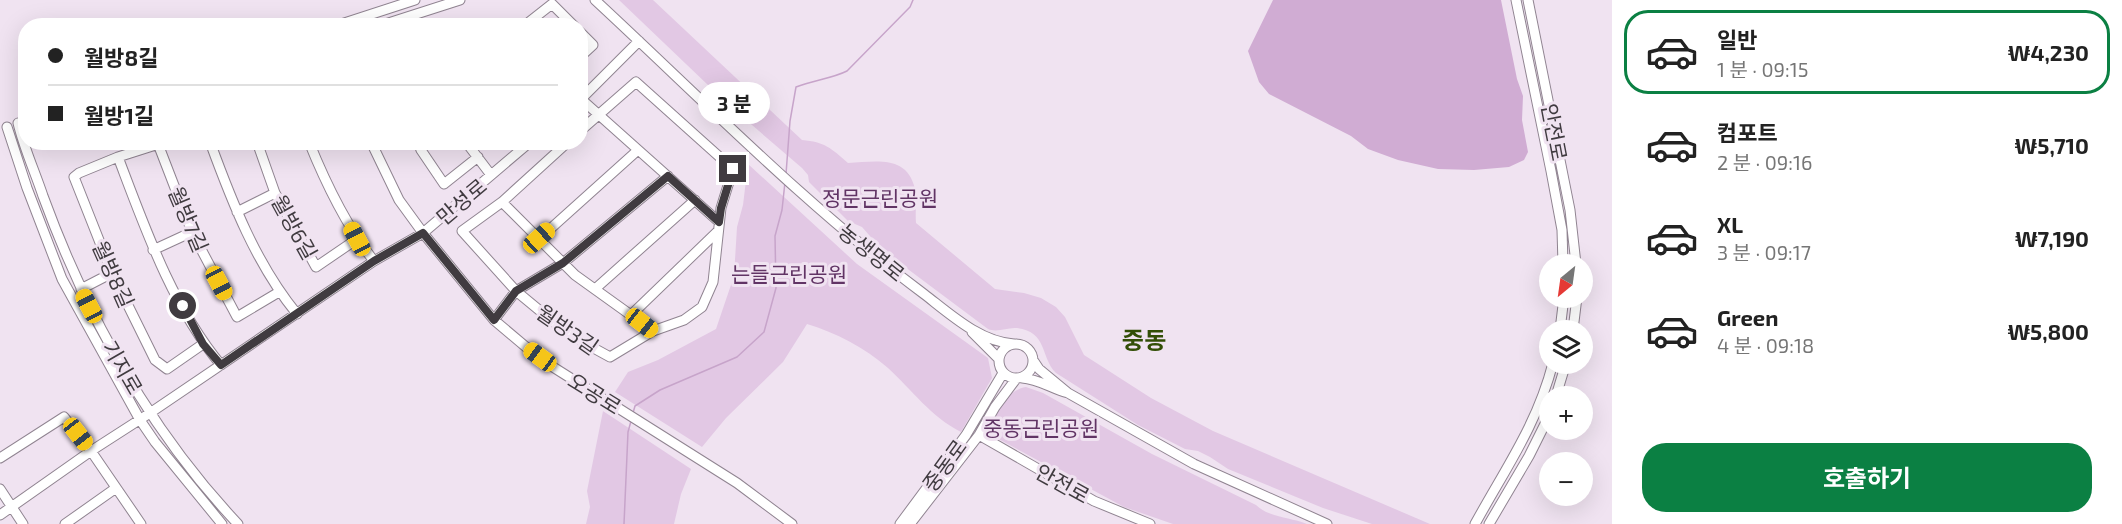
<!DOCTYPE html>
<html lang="ko">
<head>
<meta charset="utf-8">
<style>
	:root { --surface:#fff; --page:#f6f6f6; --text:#222; --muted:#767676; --line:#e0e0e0; --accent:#0b8043 }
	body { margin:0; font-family:"Exo 2","Noto Sans KR",sans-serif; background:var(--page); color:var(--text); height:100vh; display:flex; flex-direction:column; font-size:22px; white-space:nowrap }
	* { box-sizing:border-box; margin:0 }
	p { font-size:20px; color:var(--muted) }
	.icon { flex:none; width:33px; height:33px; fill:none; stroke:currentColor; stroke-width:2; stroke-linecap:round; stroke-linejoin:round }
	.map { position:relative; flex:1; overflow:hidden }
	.panel { display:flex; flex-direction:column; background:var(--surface); width:510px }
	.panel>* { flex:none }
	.banner { position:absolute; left:18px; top:18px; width:570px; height:132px; border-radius:24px; box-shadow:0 6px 24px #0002; display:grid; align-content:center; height:132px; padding:0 30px; background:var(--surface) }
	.needle { width:39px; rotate:209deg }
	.controls { position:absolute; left:1539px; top:254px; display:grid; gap:12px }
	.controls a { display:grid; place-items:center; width:54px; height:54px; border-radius:50%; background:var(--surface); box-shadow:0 6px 24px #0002; font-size:30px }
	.end { position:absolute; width:27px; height:27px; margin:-14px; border:8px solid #403b40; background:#fff; box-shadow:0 0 0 3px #fff }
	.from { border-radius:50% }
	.bubble { position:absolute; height:42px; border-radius:21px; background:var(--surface); box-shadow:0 6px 24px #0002; font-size:20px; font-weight:700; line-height:42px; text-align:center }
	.car { position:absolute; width:18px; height:36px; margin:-18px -9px; border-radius:8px; box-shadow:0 0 4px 2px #0007; background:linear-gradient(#f5c518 24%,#345 0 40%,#f5c518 0 76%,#345 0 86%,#f5c518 0) }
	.banner b { display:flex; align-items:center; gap:21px; height:57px; font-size:22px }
	.banner b+b { border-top:2px solid var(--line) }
	.banner i { width:15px; height:15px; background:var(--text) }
	ul { padding:10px 0 0; list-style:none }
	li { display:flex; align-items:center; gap:18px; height:84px; margin:0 12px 9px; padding:0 18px; border:3px solid transparent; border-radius:24px }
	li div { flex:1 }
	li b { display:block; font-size:22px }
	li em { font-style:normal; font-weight:700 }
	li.on { border-color:var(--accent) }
	li>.icon { width:54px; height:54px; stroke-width:1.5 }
	.cta { display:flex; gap:12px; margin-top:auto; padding:12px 30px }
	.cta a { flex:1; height:69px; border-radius:24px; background:var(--accent); color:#fff; font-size:24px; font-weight:700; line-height:69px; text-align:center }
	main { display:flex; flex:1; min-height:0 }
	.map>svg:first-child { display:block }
	.green { fill:#e2c8e4 }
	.forest { fill:#d0acd3 }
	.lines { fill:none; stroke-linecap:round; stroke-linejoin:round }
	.stream { stroke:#c7a4ca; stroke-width:1.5 }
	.minor-casing { stroke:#908491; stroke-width:11 }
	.minor { stroke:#fff; stroke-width:9 }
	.route { stroke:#403b40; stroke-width:8 }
	.labels { text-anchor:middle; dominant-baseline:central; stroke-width:6; stroke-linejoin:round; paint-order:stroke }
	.street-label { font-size:21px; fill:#403b40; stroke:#f0e3f1 }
	.park-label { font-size:21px; fill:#613465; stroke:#f0e3f1 }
	.quarter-label { font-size:24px; font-weight:bold; fill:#324e06; stroke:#f0e3f1 }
</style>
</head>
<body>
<main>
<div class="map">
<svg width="1612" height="524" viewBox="0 0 1612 524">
	<rect width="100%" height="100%" fill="#f0e3f1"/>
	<path class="green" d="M619 0H653L802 140C825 142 831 148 848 163 875 162 907 154 915 189 917 200 915 212 916 223L995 289 1024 293 1041 298 1056 307 1065 317 1084 355 1151 398 1213 431 1430 524H1372L1323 508 1228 469 1210 457 1198 451 1185 449 1138 425 1056 373C1040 357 1048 332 1017 328 1007 327 998 333 988 329L901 264 877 244 862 227 848 221 809 182 808 175 802 168 731 107Z
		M748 164 857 264 988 358 992 378 961 432C931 417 912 390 888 368 864 347 836 333 807 324L783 362 726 418 702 447 615 392 628 372 658 360 716 329 734 276 737 227 743 205Z
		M1026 387 1043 393 1152 454 1256 505C1270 518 1289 517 1307 524H1173L1124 507 993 436 991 430C996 412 1007 390 1026 387Z
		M603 411 691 469 681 494 674 524H586L590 507 587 491Z"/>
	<path class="forest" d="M1273 0H1501L1517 79 1523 96 1522 120 1528 152 1524 160 1509 167 1474 170 1438 169 1398 160 1368 149 1351 136 1269 94 1259 82 1248 51Z"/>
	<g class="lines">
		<path class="stream" d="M786 174 790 121 796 87C813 80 831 79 847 71L910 7 913 0
			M633 413 635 406 660 390 737 357 764 332 776 288 775 236 782 210 785 182
			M624 524 628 432 631 421"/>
		<defs>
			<path id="minor" d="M595 0C703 100 806 206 924 294 950 314 980 342 1014 344
				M1516 0 1551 171 1562 230 1563 264
				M1528 0 1570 210 1576 264
				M335 26 415 0
				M379 26 460 0
				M524 26 552 4 574 26
				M580 32 593 45 580 57
				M580 98 719 222
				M580 100 639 41
				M18 123C24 148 35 172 43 196 87 316 150 431 238 524
				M7 127 27 188 62 279 140 420 155 442 222 524
				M165 142 118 157 79 173 74 177 112 273 155 360 167 369 203 344
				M210 142C232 202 256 264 297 314
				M257 142 275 193 316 267 357 239
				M309 142C326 184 346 226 374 261
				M371 142 399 200 423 233 494 320 526 347 553 367 737 483 792 524
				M418 142 421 150 444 184 478 157
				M466 142 491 175
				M568 142 502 202 462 231 516 291 568 334 610 357 653 331 684 320 702 307 713 282 721 208 733 169 636 82 580 131
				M158 144 192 232 237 317 279 292
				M118 157C145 228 172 306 221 365
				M502 202 575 275 653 331
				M237 212 275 193
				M539 239 638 150
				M153 250 192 232
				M81 289 112 273
				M595 289 695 200
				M631 315 718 231
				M494 320 516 291 563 263 668 176
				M1560 330 1564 297
				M1573 330 1577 297
				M972 332 999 359
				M999 361a17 17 0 1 1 34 0a17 17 0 1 1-34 0Z
				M1033 360 1039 369 1068 393
				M1022 378C1039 379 1052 389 1068 393L1194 464 1327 524
				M1556 396 1566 363
				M979 435 1094 501 1150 524
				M0 458 64 417 91 451 141 524
				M0 489 23 524
				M0 515 91 451 150 413 374 261 423 233 530 142
				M65 524 116 488
				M900 524 966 435 1003 373
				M910 524 979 435 995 407 1016 379
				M1475 524C1505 469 1537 425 1553 363
				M1489 524 1529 456 1550 414"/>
		</defs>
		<use href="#minor" class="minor-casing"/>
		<use href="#minor" class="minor"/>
	</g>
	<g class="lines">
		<path class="route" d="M183 306 203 344 221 365 374 261 423 233 494 320 516 291 563 263 668 176 719 222 721 208 733 169"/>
	</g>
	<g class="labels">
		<g class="street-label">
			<text transform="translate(1555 132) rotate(79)">안전로</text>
			<text transform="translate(461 201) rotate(-40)">만성로</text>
			<text transform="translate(189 219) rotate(67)">월방7길</text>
			<text transform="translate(295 227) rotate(61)">월방6길</text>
			<text transform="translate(872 252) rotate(39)">농생명로</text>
			<text transform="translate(114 274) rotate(66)">월방8길</text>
			<text transform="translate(568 329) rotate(35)">월방3길</text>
			<text transform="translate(123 367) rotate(60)">기지로</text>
			<text transform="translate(595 393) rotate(32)">오공로</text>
			<text transform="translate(944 465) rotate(-54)">중동로</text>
			<text transform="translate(1063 483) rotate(29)">안전로</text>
		</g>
		<g class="park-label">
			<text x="880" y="197">정문근린공원</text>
			<text x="789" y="273">는들근린공원</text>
			<text x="1041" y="427">중동근린공원</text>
		</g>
		<g class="quarter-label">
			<text x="1144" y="339">중동</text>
		</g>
	</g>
</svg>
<div class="controls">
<a><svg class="needle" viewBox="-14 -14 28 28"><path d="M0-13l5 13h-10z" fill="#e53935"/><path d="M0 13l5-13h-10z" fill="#767676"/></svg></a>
<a><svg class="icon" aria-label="layers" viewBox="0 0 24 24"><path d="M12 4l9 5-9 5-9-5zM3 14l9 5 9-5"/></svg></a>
<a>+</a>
<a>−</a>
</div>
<i class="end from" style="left:183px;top:306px"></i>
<i class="end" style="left:733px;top:169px"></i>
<div class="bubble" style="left:698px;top:82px;width:72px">3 분</div>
<i class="car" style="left:539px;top:238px;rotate:48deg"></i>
<i class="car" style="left:357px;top:239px;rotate:332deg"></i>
<i class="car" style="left:219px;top:283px;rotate:152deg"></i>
<i class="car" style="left:89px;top:306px;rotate:332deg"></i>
<i class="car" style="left:642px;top:323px;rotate:128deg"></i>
<i class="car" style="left:540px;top:357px;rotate:306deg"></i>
<i class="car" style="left:78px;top:434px;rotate:142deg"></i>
<div class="banner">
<b><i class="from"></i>월방8길</b>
<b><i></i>월방1길</b>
</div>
</div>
<section class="panel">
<ul>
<li class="on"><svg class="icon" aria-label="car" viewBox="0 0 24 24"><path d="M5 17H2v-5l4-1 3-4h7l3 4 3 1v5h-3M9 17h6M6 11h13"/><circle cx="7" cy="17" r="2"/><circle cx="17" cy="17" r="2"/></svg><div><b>일반</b><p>1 분 · 09:15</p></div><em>₩4,230</em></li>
<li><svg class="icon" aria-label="car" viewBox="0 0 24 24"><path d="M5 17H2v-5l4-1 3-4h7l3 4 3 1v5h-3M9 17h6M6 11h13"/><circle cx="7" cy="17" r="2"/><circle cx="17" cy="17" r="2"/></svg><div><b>컴포트</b><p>2 분 · 09:16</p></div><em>₩5,710</em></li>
<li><svg class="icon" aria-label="car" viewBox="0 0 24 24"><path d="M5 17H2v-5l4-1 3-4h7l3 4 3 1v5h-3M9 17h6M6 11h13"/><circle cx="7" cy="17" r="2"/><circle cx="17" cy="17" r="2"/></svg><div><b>XL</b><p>3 분 · 09:17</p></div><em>₩7,190</em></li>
<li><svg class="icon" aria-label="car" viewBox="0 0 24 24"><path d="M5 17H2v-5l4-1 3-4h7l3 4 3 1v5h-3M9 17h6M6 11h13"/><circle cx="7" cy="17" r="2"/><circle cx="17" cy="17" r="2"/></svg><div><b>Green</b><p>4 분 · 09:18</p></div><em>₩5,800</em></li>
</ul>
<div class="cta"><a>호출하기</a></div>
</section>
</main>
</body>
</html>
